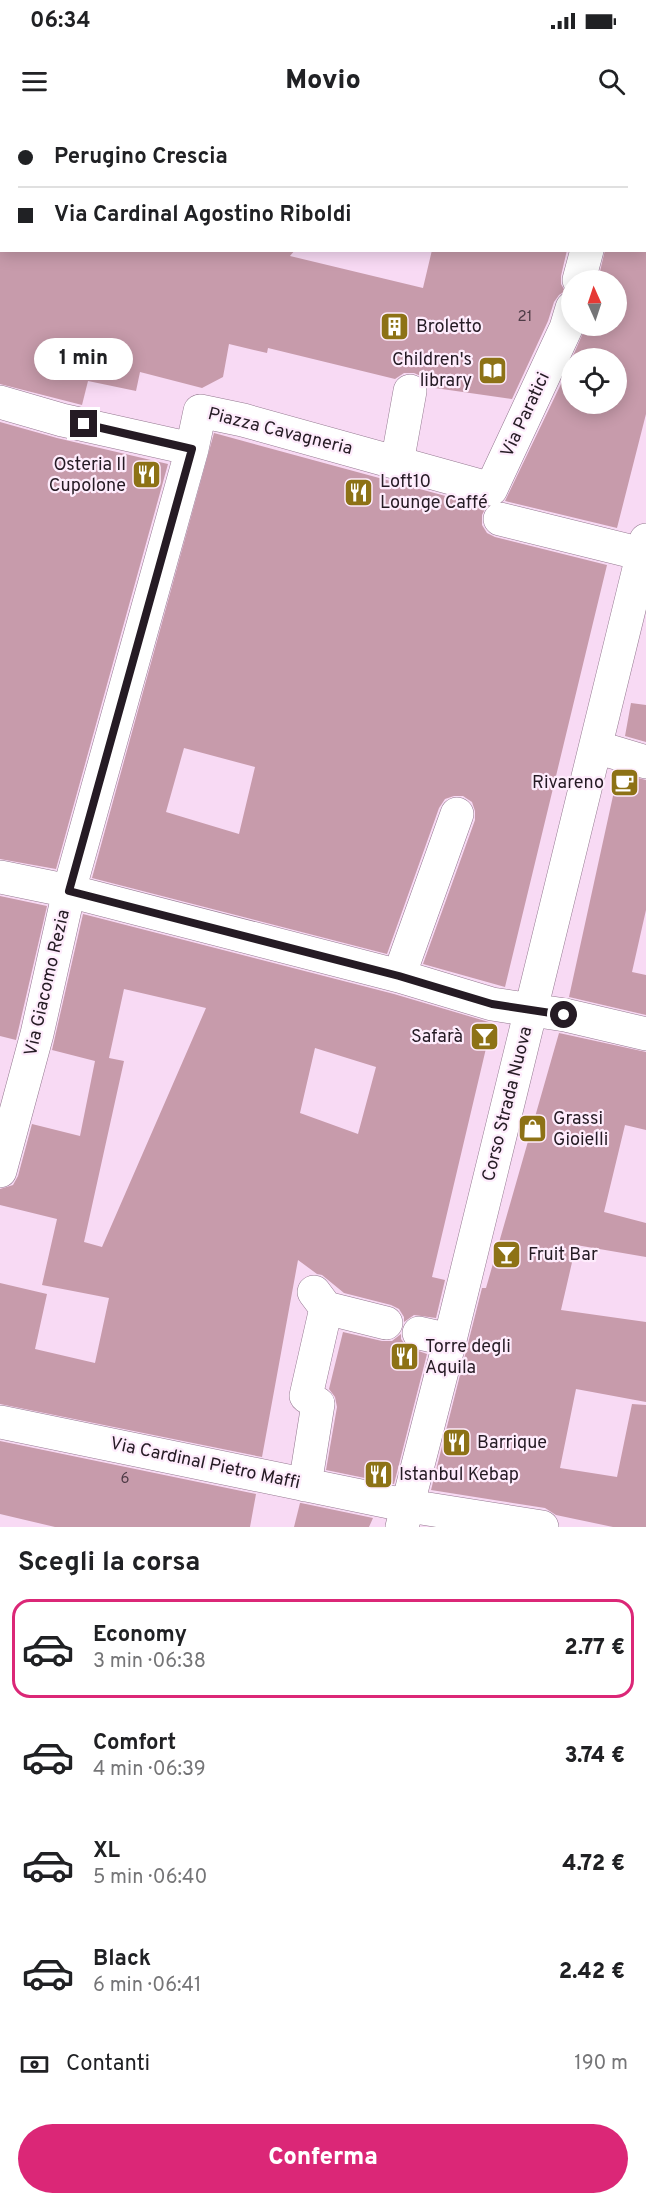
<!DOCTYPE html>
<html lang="it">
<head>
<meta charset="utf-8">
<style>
	:root { --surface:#fff; --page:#f6f6f6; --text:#202124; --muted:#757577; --line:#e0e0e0; --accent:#db2777 }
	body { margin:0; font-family:Overpass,sans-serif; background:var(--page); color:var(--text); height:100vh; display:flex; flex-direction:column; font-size:22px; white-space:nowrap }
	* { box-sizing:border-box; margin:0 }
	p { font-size:20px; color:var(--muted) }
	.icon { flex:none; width:33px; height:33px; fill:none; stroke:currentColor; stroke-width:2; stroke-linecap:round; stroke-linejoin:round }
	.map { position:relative; height:1407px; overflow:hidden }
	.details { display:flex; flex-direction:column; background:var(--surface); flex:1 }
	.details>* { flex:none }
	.top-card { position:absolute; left:0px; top:0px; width:646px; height:132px; box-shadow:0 3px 15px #0003; display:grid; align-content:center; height:132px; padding:0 18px; background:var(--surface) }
	.needle { width:39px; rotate:357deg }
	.buttons { position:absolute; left:561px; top:150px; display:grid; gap:12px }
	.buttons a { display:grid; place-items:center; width:66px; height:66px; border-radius:50%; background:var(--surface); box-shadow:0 3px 15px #0003; font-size:30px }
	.end { position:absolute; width:27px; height:27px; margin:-14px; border:8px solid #251b24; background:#fff; box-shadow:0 0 0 3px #fff }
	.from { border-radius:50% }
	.bubble { position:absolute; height:42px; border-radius:21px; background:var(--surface); box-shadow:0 3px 15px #0003; font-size:20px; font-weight:800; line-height:42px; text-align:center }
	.top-card b { display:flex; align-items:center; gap:21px; height:57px; font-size:22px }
	.top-card b+b { border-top:2px solid var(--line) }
	.top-card i { width:15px; height:15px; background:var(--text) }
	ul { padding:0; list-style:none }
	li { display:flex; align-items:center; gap:18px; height:99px; margin:0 12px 9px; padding:0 6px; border:3px solid transparent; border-radius:18px }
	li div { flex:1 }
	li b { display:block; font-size:22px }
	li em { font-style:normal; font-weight:800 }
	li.selected { border-color:var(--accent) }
	li>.icon { width:54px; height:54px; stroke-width:1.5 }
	h2 { padding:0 18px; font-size:27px; line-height:72px }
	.pay { display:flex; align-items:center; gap:15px; height:66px; padding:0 18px; font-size:22px }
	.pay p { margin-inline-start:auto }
	.action { display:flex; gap:12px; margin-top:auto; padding:12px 18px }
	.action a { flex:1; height:69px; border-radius:36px; background:var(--accent); color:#fff; font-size:24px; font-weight:800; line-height:69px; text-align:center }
	.status { display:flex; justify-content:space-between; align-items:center; height:42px; padding:0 30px; background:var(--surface); direction:ltr }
	.status svg { height:16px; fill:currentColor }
	header { display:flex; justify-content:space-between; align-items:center; height:78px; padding:0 18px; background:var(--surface); font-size:27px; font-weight:800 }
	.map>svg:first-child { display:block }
	.building { fill:#c79bab; fill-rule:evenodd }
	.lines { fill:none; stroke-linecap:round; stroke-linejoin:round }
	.street-casing { stroke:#947990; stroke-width:34 }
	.street { stroke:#fff; stroke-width:33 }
	.route { stroke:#251b24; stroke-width:8 }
	.labels { text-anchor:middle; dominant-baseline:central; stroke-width:4.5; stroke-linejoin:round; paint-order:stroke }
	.number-label { font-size:15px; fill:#4e3b46 }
	.poi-label { font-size:18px; fill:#251b24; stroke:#feecfc; text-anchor:start }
	.street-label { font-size:18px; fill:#251b24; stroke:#feecfc }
</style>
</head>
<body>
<div class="status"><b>06:34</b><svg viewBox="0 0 49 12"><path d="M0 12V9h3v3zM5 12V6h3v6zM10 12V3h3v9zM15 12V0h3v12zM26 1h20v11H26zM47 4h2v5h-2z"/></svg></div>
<header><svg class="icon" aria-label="menu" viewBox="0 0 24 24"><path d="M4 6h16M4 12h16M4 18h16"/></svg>Movio<svg class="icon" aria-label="search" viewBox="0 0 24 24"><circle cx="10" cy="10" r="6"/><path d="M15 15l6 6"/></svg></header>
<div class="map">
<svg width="646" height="1407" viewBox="0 0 646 1407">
	<rect width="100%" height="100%" fill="#f8daf4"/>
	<path class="building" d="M0 130H295L290 136 423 168 432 130H567L561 156V164L565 171 559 175 554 182 548 201 512 279 428 267 423 257 414 253H404L395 259 268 228 267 233 229 224 223 257 202 268 140 252 136 271 88 261 82 285 0 264Z
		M605 130H646V294L617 408 505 381 572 241V284H616V238H572L586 206H616V160H598Z
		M0 302 57 318 168 344 56 749 0 739Z
		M214 313 486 387 482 395V405L487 413 495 417 607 445 505 867 423 844 475 700V691L472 682 463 676H454L445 679 439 688 387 834 92 758ZM184 628 255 647 239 714 166 692Z
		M631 583 646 585V622L625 616Z
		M618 653 646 660V790L632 852 646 855V895L569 877Z
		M0 776 47 786 16 920 0 916Z
		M83 794 394 874 492 903 432 1157 445 1160 436 1198 414 1195 404 1202V1197L399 1189 391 1185 344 1173 322 1155 317 1154 298 1140 262 1337 0 1284V1163L47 1174 35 1229 95 1243 109 1178 42 1165 57 1099 0 1085V1069L13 1065 18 1056 32 1004 80 1016 95 941 52 930ZM124 869 206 888 102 1127 84 1122 124 941 109 938ZM315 928 376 947 358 1014 300 993Z
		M559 913 646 932V1010L625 1005 604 1092 646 1103V1137L576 1125 561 1190 646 1202V1282L576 1269 560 1348 617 1357 632 1284 646 1285V1407H613L556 1395 545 1388 431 1370 482 1168H486Z
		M343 1212 382 1221H392L401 1214V1219L407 1227 427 1234 394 1364 326 1350 337 1287 335 1277 329 1269Z
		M0 1321 256 1374 250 1407H55L0 1394Z
		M300 1383H301L373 1398 369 1407H294Z"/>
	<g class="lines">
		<defs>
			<path id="street" d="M622 2V0
				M579 160 587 130
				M0 282 62 300 192 329
				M397 343 410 271
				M500 399 646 435
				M596 627 646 642
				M0 757 69 771 399 856 492 884 565 895 646 914
				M399 856 457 694
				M0 1051 37 914 69 771 192 329 200 291 243 300 491 369 566 208 572 188
				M326 1188 386 1203
				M419 1213 450 1220
				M0 1302 409 1386 542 1407
				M305 1365 318 1284 306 1276 326 1188 314 1172
				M402 1407 450 1220 646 420"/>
		</defs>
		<use href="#street" class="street-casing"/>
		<use href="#street" class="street"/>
	</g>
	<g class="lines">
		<path class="route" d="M84 304 192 329 69 771 399 856 492 884 564 895"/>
	</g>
	<defs>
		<symbol id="building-square" viewBox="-11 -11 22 22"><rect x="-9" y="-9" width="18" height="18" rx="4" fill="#8d7216" stroke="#feecfc"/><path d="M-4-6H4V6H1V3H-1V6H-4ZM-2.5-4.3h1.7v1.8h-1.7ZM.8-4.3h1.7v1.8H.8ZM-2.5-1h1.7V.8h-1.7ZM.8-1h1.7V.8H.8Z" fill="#fff"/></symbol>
		<symbol id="library-square" viewBox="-11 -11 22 22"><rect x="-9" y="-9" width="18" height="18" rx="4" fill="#8d7216" stroke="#feecfc"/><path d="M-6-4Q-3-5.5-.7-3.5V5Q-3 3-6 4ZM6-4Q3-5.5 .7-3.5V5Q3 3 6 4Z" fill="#fff"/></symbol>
		<symbol id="restaurant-square" viewBox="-11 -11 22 22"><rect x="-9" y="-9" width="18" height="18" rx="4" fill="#8d7216" stroke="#feecfc"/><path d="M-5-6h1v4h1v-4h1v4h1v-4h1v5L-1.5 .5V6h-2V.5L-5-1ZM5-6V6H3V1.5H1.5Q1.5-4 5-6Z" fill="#fff"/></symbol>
		<symbol id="cafe-square" viewBox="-11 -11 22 22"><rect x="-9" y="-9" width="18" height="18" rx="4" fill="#8d7216" stroke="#feecfc"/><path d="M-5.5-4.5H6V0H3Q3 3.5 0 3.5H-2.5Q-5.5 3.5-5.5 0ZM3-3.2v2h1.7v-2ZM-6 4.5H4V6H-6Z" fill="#fff"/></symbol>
		<symbol id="bar-square" viewBox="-11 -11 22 22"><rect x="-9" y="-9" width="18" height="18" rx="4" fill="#8d7216" stroke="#feecfc"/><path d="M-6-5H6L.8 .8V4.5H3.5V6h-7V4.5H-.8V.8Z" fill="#fff"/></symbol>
		<symbol id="shop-square" viewBox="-11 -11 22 22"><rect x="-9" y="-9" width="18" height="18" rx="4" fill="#8d7216" stroke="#feecfc"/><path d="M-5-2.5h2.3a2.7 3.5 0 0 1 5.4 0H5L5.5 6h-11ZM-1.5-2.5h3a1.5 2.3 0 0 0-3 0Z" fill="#fff"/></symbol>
	</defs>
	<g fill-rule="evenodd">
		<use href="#building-square" x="378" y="190" width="33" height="33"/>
		<use href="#library-square" x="476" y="234" width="33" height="33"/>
		<use href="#restaurant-square" x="130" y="338" width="33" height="33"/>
		<use href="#restaurant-square" x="342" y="356" width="33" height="33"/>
		<use href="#cafe-square" x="608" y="646" width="33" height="33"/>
		<use href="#bar-square" x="468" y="900" width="33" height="33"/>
		<use href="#shop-square" x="516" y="992" width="33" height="33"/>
		<use href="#bar-square" x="490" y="1118" width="33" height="33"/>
		<use href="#restaurant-square" x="388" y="1220" width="33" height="33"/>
		<use href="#restaurant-square" x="440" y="1306" width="33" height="33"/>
		<use href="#restaurant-square" x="362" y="1338" width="33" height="33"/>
	</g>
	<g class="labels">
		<g class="number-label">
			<text x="525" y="197">21</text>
			<text x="125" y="1359">6</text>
		</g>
		<g class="poi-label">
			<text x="416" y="207">Broletto</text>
			<text x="472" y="240" text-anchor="end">Children's<tspan x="472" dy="21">library</tspan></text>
			<text x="126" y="345" text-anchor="end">Osteria Il<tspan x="126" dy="21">Cupolone</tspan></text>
			<text x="380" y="362">Loft10<tspan x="380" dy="21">Lounge Caffé</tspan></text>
			<text x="604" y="663" text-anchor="end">Rivareno</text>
			<text x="463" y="917" text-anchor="end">Safarà</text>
			<text x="553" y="999">Grassi<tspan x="553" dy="21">Gioielli</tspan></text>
			<text x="528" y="1135">Fruit Bar</text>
			<text x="425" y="1227">Torre degli<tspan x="425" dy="21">Aquila</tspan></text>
			<text x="477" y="1323">Barrique</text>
			<text x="399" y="1355">Istanbul Kebap</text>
		</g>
		<g class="street-label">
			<text transform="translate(526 295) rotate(-65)">Via Paratici</text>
			<text transform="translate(280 312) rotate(14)">Piazza Cavagneria</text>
			<text transform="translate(48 863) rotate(-77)">Via Giacomo Rezia</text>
			<text transform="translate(508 984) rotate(-76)">Corso Strada Nuova</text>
			<text transform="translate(205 1344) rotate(12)">Via Cardinal Pietro Maffi</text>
		</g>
	</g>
</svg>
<div class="buttons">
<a><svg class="needle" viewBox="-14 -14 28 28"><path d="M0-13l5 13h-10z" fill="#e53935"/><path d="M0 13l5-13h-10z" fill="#757577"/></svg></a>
<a><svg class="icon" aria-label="locate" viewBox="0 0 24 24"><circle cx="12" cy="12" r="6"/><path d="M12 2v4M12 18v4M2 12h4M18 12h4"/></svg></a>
</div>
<i class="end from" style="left:564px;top:895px"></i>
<i class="end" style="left:84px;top:304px"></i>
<div class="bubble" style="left:34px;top:218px;width:99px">1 min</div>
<div class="top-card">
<b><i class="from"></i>Perugino Crescia</b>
<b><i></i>Via Cardinal Agostino Riboldi</b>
</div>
</div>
<section class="details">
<h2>Scegli la corsa</h2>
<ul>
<li class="selected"><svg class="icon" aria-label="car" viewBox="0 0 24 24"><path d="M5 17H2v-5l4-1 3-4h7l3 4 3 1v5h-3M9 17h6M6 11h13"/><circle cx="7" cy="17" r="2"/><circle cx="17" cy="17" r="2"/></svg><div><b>Economy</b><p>3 min · 06:38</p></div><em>2.77 €</em></li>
<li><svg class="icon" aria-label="car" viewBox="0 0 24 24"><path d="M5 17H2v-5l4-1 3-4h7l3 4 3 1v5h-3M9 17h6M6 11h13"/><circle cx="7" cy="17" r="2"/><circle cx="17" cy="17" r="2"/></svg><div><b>Comfort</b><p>4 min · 06:39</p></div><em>3.74 €</em></li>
<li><svg class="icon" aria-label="car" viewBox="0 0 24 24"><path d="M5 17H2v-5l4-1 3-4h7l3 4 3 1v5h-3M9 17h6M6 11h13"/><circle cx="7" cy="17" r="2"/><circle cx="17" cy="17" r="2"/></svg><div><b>XL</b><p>5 min · 06:40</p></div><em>4.72 €</em></li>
<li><svg class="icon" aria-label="car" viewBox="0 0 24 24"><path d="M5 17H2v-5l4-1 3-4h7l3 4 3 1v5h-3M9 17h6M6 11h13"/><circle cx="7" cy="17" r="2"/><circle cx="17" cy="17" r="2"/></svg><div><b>Black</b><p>6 min · 06:41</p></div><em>2.42 €</em></li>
</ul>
<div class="pay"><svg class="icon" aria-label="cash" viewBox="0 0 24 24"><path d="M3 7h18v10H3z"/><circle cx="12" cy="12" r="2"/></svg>Contanti<p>190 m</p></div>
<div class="action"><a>Conferma</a></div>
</section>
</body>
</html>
